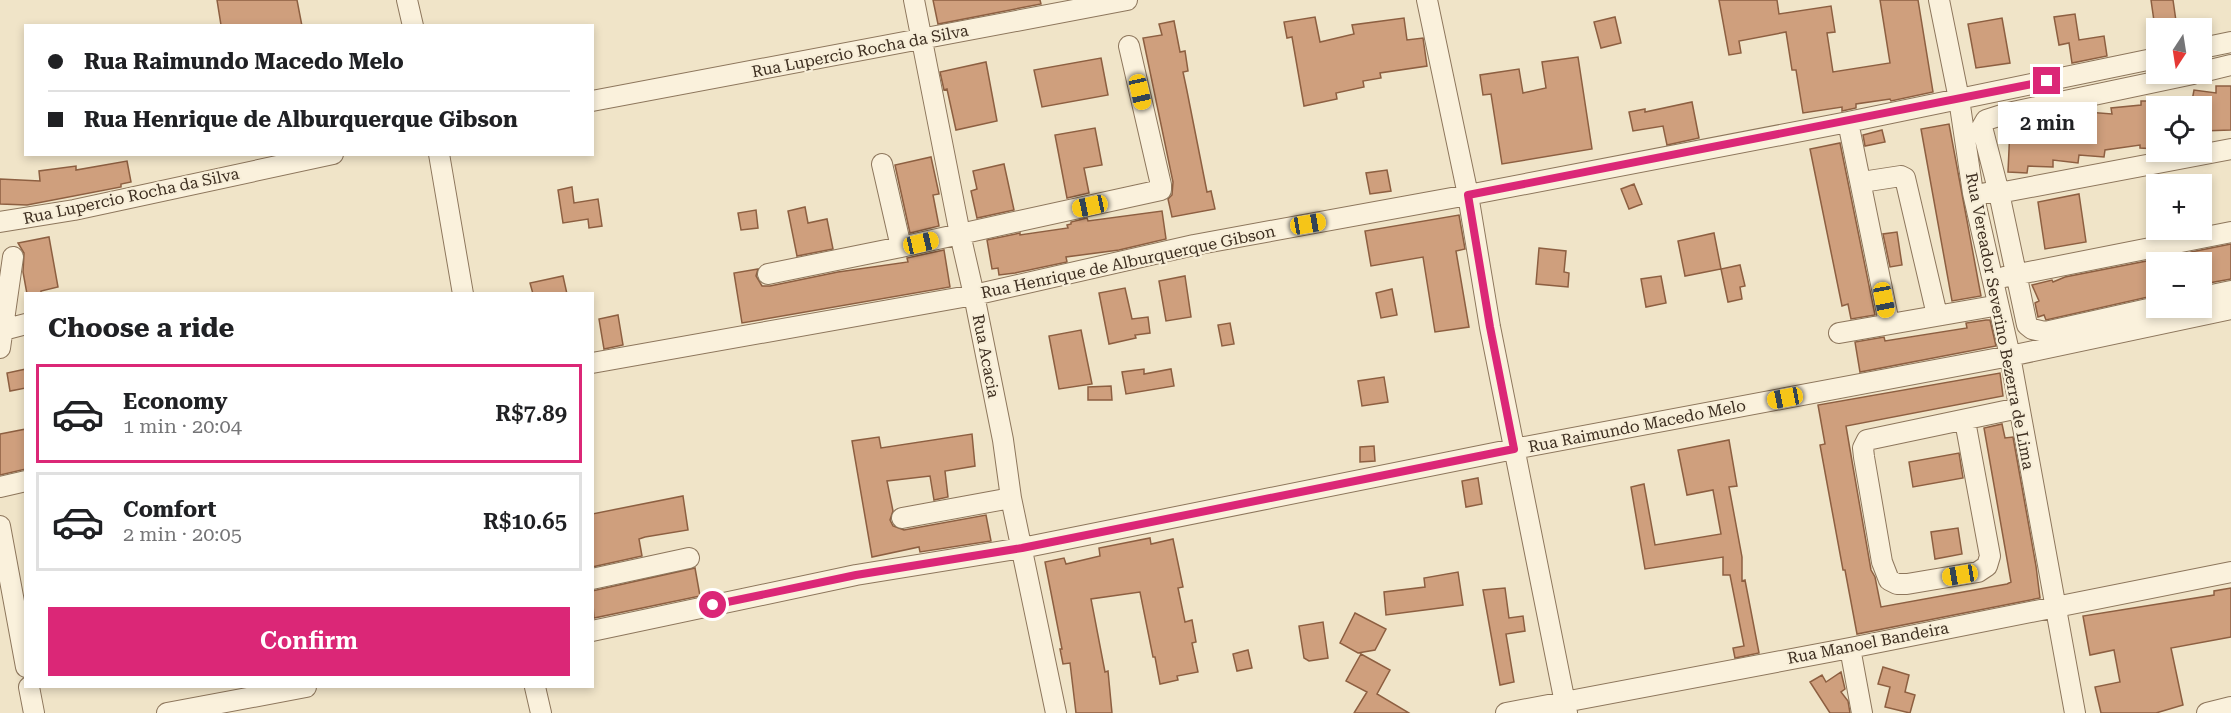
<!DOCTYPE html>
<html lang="en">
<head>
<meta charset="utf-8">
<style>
	:root { --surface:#fff; --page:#f6f6f6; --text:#202124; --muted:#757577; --line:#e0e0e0; --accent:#db2777 }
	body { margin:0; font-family:"Roboto Serif",serif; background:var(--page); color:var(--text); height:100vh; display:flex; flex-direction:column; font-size:22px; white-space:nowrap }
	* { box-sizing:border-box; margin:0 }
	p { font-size:20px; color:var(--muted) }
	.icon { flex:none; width:33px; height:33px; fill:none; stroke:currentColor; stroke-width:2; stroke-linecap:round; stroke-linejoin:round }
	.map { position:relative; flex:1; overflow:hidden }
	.details { position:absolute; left:24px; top:292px; width:570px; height:396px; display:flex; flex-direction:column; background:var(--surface); border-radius:0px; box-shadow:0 3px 9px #0003 }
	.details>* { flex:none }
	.guide { position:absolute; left:24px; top:24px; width:570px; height:132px; border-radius:0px; box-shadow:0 3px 9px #0003; display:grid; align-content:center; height:132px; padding:0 24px; background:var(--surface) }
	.needle { width:39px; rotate:192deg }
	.tools { position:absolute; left:2146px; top:18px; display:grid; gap:12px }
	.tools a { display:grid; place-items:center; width:66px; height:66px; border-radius:0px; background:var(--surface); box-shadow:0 3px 9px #0003; font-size:30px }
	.end { position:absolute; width:27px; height:27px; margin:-14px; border:8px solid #db2777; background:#fff; box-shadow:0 0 0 3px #fff }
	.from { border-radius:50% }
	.bubble { position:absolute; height:42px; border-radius:0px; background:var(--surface); box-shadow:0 3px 9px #0003; font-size:20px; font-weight:600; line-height:42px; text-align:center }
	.car { position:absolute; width:18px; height:36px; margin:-18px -9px; border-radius:8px; box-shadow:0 0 4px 2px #0007; background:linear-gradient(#f5c518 24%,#345 0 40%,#f5c518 0 76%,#345 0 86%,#f5c518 0) }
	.guide b { display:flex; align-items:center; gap:21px; height:57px; font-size:22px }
	.guide b+b { border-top:2px solid var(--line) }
	.guide i { width:15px; height:15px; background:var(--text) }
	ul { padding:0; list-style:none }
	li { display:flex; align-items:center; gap:18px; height:99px; margin:0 12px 9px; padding:0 12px; border:3px solid var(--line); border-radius:0px }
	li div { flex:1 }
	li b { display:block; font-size:22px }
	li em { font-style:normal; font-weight:600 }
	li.selected { border-color:var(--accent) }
	li>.icon { width:54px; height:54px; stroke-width:1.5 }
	h2 { padding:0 24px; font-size:27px; line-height:72px }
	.action { display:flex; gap:12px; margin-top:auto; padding:12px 24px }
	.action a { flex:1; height:69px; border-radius:0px; background:var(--accent); color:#fff; font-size:24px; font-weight:600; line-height:69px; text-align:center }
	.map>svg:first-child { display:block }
	.building { fill:#cf9f7d; stroke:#8d5f41; stroke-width:1.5 }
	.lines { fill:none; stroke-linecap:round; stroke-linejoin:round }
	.minor-casing { stroke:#8d765c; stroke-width:22 }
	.minor { stroke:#faf1dc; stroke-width:20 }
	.route { stroke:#db2777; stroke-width:8 }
	.labels { text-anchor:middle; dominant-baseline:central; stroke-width:4.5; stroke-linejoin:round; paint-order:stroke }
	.street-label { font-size:16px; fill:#3d2e20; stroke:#f7eed8 }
</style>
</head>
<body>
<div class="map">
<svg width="2231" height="713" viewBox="0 0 2231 713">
	<rect width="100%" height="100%" fill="#f0e4c8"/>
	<path class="building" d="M217 0H297L302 26 221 25Z
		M933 0H1040L1041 4 938 24Z
		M1719 0H1777L1779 14 1831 6 1835 32 1827 33 1833 72 1890 63 1880 0H1918L1933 92 1891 101 1890 99 1856 104V108L1842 111V107L1803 113 1796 70H1792L1786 32 1739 41 1741 53 1729 55Z
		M2151 0H2173L2177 28H2155Z
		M2075 14 2079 40 2104 36 2107 56 2072 63 2069 43 2059 45 2054 17Z
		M1315 17 1320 42 1354 34 1352 25 1404 18 1407 40 1423 38 1427 66 1380 73 1381 78 1363 81 1364 87 1336 93 1337 99 1304 106 1292 37 1287 38 1284 22Z
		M1615 17 1621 43 1601 48 1594 22Z
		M2002 18 2010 63 1976 68 1968 24Z
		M1174 21 1180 52 1185 51 1188 71 1183 72 1187 91 1207 192 1211 191 1215 209 1172 217 1168 199 1172 195 1173 182 1143 38 1162 35 1159 24Z
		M1578 57 1592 149 1502 164 1491 94 1483 95 1480 75 1519 69 1523 93 1546 88 1542 62Z
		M1101 58 1108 95 1042 107 1034 70Z
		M986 62 997 121 956 130 947 89 944 90 940 72Z
		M2216 86H2231V130L2202 131V106H2191L2194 90 2216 93Z
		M2141 101H2157V149L2140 148V145L2105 150 2104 157 2079 155 2078 163 2053 160V167L2028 166 2027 173 2008 172 2010 127 2034 128V122L2064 124V116L2087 118V112L2112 114 2111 108 2141 105Z
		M1692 102 1699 138 1667 145 1663 126 1633 131 1629 112 1645 109V112Z
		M1949 124 1981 296 1952 301 1921 129Z
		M1095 128 1102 165 1084 168 1089 193 1067 198 1055 135Z
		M1882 130 1885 142 1865 146 1863 135Z
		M1840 143 1875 315 1851 319 1848 304 1842 306 1810 149Z
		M931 157 939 194 933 195 939 226 910 233 895 165Z
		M127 161 131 182 121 184V187L27 205 0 204V179L40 181 39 171 76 166V170Z
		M1004 164 1014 210 977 218 971 191 977 189 973 171Z
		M1387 170 1391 191 1370 194 1366 173Z
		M1634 184 1642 204 1629 209 1621 189Z
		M572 187 574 203 598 199 602 226 589 228 588 219 563 223 558 190Z
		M2079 194 2086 242 2045 249 2038 202Z
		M805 207 808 223 827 219 833 249 797 256 788 211Z
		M756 210 758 228 741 230 738 213Z
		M1162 211 1166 239 1119 250 1066 257 1067 262 1015 273 999 275 998 268 992 269 987 240 1020 233V235L1068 228 1067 225 1071 224V222L1087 218 1088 221Z
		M1459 215 1465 249 1456 251 1469 327 1435 332 1423 257 1371 266 1365 231Z
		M1897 232 1902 265 1890 267 1883 234Z
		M1714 233 1721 269 1685 276 1678 241Z
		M49 237 58 287 41 291V294H27L23 272 24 253 18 243Z
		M2231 244V279L2203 284 2202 262H2169L2191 252Z
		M1539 248 1566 251 1564 272 1569 273 1568 287 1536 284Z
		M944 250 950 287 742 323 734 273 758 269 756 276 762 286H770L838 272 908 262 907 258Z
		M2157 259V295L2046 320 2044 315 2038 317 2035 303 2039 301 2032 285 2052 280 2053 282 2065 277Z
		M1740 265 1745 286 1740 287 1742 299 1728 302 1721 269Z
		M563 276 567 294H533L530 283Z
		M1185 276 1191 317 1166 321 1159 281Z
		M1661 276 1666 303 1646 307 1641 279Z
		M1125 288 1132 319 1148 317 1150 333 1135 335 1136 338 1109 344 1099 293Z
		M1392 289 1397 315 1381 318 1376 293Z
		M618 315 623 345 604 349 599 319Z
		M1986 320H1990L1996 346 1860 372 1855 342 1884 337 1885 341 1967 328 1966 323Z
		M1230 323 1234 344 1222 346 1218 325Z
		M1081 330 1092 384 1059 389 1049 336Z
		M26 369V388L10 391 7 373Z
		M1144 369V374L1171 369 1174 386 1126 394 1122 372Z
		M2000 373 2003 396 1846 426 1853 467 1871 570 1875 577 1881 607 2007 584 2011 582 1984 428 2002 424 2005 438 2013 437 2036 566 2040 598 1857 634 1845 570H1843L1820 445 1825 444 1818 405Z
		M1384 377 1388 402 1362 406 1358 381Z
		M1111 386 1112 400H1088V387Z
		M26 429V469L0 475V434Z
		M972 434 975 466 945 471 948 497 934 500 930 476 887 481 893 511 890 520 893 526 904 530 986 515 991 541 920 552 919 547 872 557 852 441 879 437 881 448Z
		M1729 440 1737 486 1729 487 1742 557V581L1745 580 1759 653 1735 658 1733 648 1744 646 1730 575H1723V557L1645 569 1631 487 1644 484 1655 545 1721 534 1713 490 1687 495 1678 450Z
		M1374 446 1375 461 1360 462V447Z
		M1959 453 1963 478 1913 487 1909 462Z
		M1478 478 1482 504 1466 507 1462 481Z
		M683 496 688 530 645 537 639 539 642 556 592 567V514Z
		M1958 528 1962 554 1935 559 1931 532Z
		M1150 538 1151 544 1173 539 1183 587 1178 588 1185 622 1192 620 1196 642 1192 643 1198 672 1177 676 1178 680 1160 684 1155 657H1153L1140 592 1091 599 1105 672 1108 671 1112 713H1076L1070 663 1063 664 1060 649H1062L1045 562 1064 558 1066 564 1100 556 1099 548Z
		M695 568 700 596 594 618 592 591Z
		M1458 572 1463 605 1386 615 1384 592 1425 587 1424 578Z
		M1505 588 1509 618 1523 616 1525 631 1506 634 1514 682 1500 685 1483 590Z
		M2231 588V637L2171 648 2183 705 2156 713H2101L2095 687 2120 682 2114 650 2090 655 2083 616 2214 595V591Z
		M1355 613 1386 629 1375 650 1358 653 1340 643Z
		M1323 622 1328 658 1309 661 1304 658 1299 626Z
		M1248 650 1252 668 1237 671 1233 654Z
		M1361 654 1390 670 1377 694 1409 713H1354L1367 692 1346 681Z
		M1883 667 1909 675 1905 692 1915 695 1910 713 1885 707 1890 687 1878 684Z
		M1841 672 1845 689 1841 692 1848 701 1850 713H1830L1810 682 1822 675 1826 682Z"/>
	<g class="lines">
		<defs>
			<path id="minor" d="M407 0 413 26
				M914 0 960 234 974 295 1003 440 1011 498 1056 713
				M1427 0 1468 195 1490 327 1567 713
				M1939 0 1959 99 1973 193 2010 356 2075 713
				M2202 48 2231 42
				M2202 72 2231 65
				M592 101 1127 0
				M1848 122 1889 323
				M439 154 463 294
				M882 164 901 247
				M1862 182 1901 176 1905 178 1937 315
				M1986 193H1999L2231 149
				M0 222 74 210 333 154
				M768 274 901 247 1161 190V185L1129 46
				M2004 277 2231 232
				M2202 297 2231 291
				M2157 307 2045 332 2032 329 2027 325 1999 193 1982 127 1986 120 2008 113 2193 74
				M3 330 26 324
				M1839 333 1988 307
				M0 348 13 257
				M592 363 974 295 1194 245 1468 195 1848 122 2157 58
				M1965 421 1988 545 1990 556 1987 566 1978 572 1907 584H1897L1889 580 1882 562 1864 457 1863 448 1867 440 2019 408
				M0 487 26 481
				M902 518 1011 498
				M0 526 26 667
				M592 579 689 558
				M592 631 856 575 1022 548 1514 449 2010 356 2231 309
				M1850 648 1862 713
				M29 687 34 713
				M535 687 541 713
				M167 713 306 687
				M1506 713 1850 648 2231 572
				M2207 713 2231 707"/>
		</defs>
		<use href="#minor" class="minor-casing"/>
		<use href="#minor" class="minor"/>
	</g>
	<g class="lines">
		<path class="route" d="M713 605 856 575 1022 548 1514 449 1490 327 1468 195 2047 81"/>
	</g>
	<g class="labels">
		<g class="street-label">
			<text transform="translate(860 51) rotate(-11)">Rua Lupercio Rocha da Silva</text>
			<text transform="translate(131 196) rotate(-12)">Rua Lupercio Rocha da Silva</text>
			<text transform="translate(1128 262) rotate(-12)">Rua Henrique de Alburquerque Gibson</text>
			<text transform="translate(2000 321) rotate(79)">Rua Vereador Severino Bezerra de Lima</text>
			<text transform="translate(986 356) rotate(79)">Rua Acacia</text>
			<text transform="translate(1637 426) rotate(-11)">Rua Raimundo Macedo Melo</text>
			<text transform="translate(1868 643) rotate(-11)">Rua Manoel Bandeira</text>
		</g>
	</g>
</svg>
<div class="tools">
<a><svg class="needle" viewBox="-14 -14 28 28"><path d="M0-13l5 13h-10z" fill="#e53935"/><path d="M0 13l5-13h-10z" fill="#757577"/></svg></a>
<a><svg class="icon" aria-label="locate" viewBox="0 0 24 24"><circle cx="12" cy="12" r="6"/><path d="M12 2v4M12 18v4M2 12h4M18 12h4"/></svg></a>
<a>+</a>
<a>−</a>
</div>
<i class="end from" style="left:713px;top:605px"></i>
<i class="end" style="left:2047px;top:81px"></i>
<div class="bubble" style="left:1998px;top:102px;width:99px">2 min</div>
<i class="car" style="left:1140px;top:92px;rotate:167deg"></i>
<i class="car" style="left:1090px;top:206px;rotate:258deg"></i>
<i class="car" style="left:1308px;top:224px;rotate:80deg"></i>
<i class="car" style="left:921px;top:243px;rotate:77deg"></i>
<i class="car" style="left:1884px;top:300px;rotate:169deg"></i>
<i class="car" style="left:1785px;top:398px;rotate:259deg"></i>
<i class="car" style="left:1960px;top:575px;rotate:260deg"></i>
<div class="guide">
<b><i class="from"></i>Rua Raimundo Macedo Melo</b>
<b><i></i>Rua Henrique de Alburquerque Gibson</b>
</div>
<section class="details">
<h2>Choose a ride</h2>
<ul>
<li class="selected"><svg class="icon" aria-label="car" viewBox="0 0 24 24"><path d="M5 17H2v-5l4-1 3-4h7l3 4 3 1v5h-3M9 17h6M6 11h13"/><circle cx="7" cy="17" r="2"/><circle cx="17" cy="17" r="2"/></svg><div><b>Economy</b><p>1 min · 20:04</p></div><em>R$7.89</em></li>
<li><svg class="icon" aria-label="car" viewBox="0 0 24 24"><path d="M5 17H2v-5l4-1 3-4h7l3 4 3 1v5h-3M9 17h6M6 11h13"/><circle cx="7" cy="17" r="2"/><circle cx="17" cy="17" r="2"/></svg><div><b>Comfort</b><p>2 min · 20:05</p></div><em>R$10.65</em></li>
</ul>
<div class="action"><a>Confirm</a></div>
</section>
</div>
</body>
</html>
